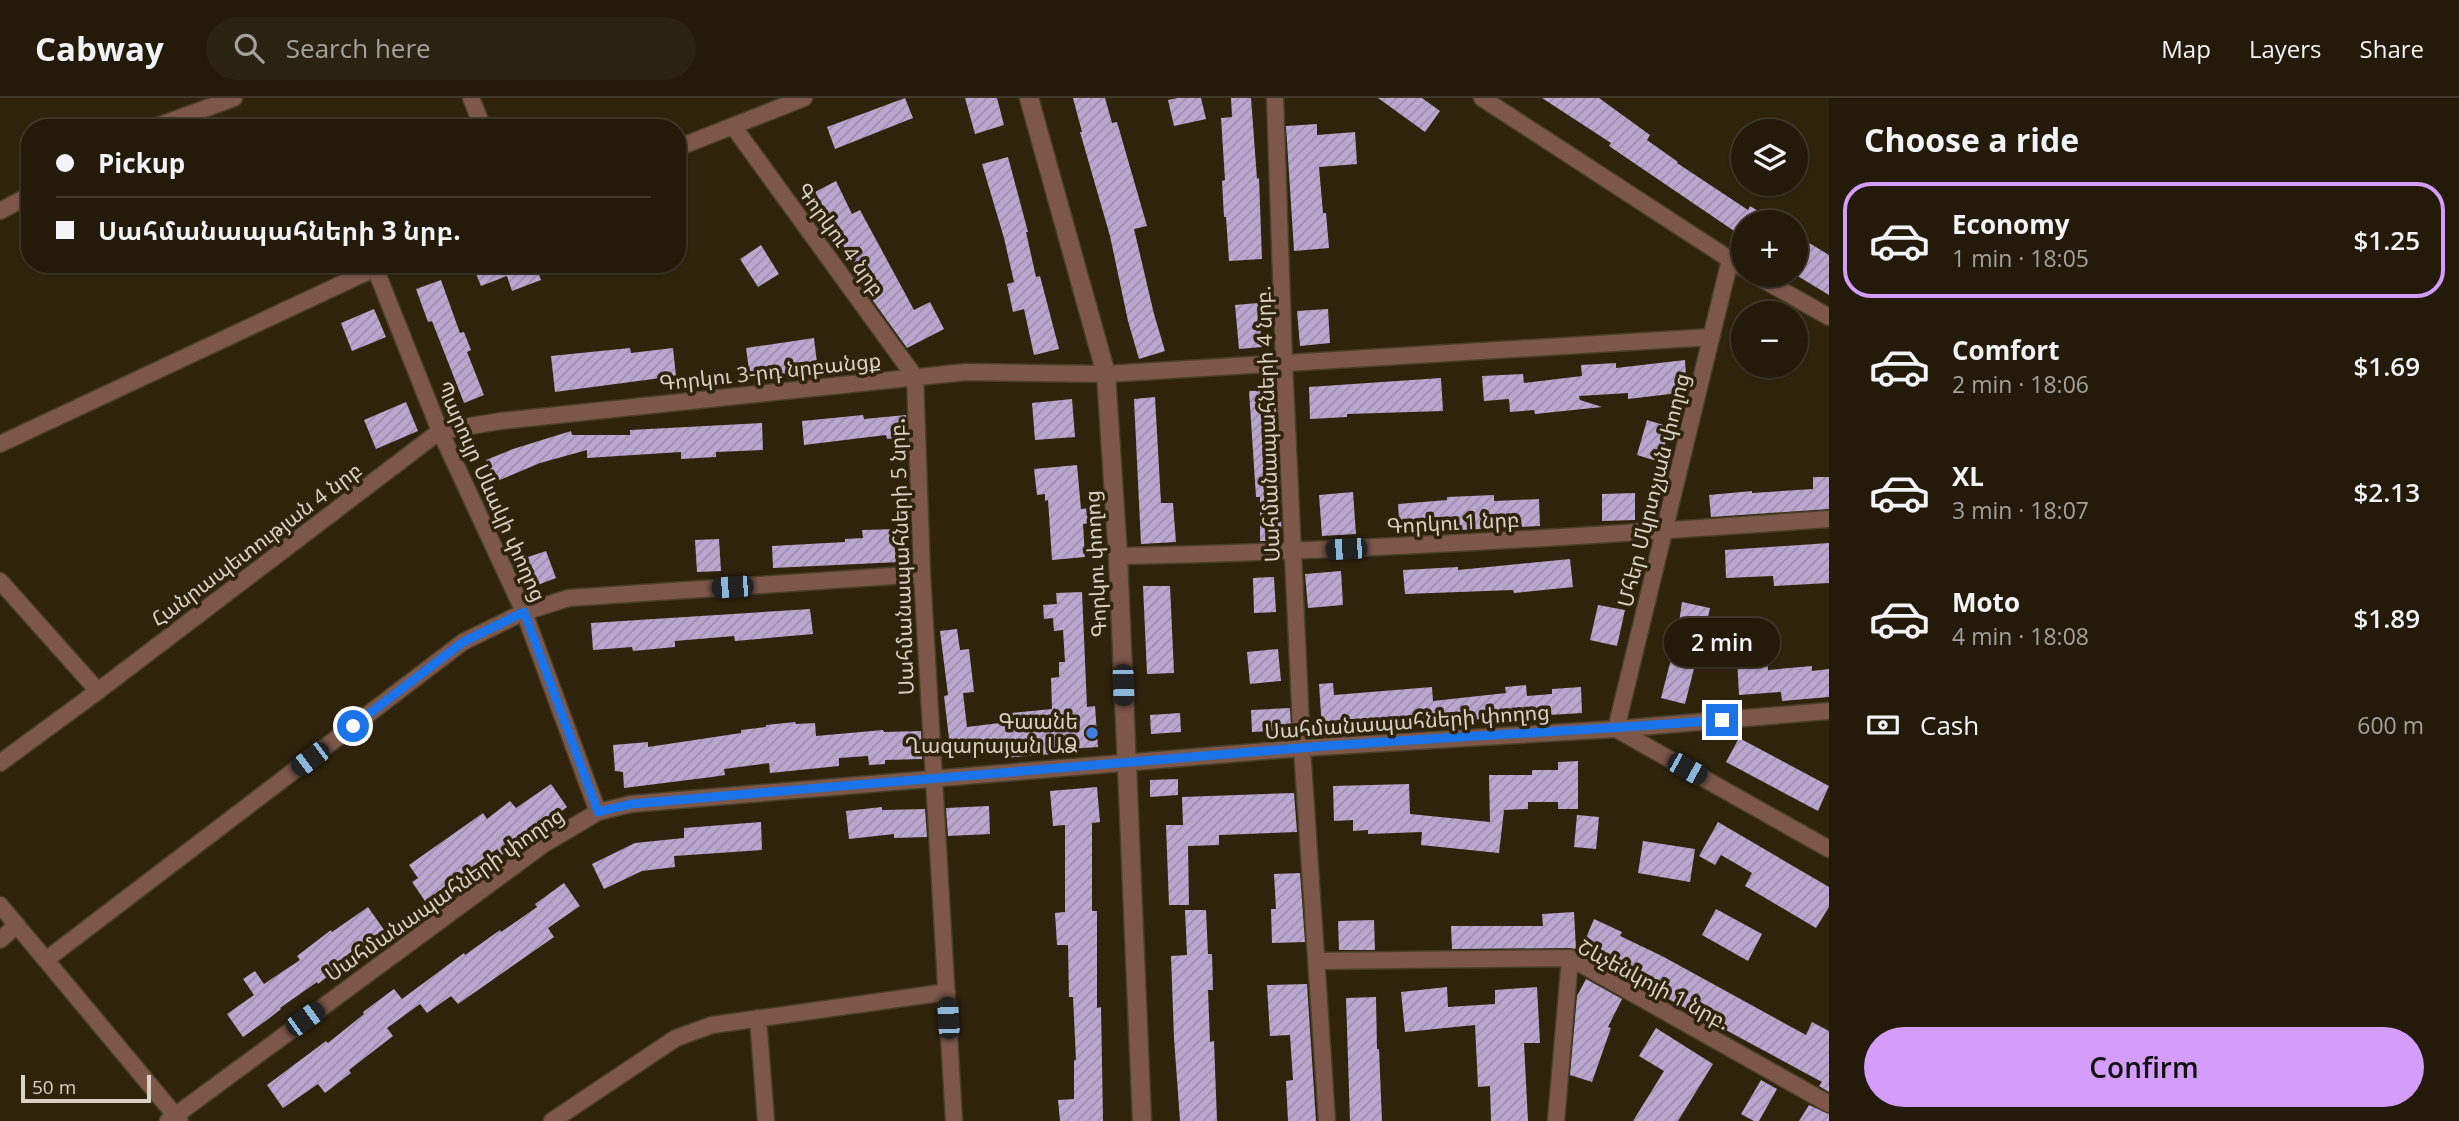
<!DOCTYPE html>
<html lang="en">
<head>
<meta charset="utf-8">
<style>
	:root { --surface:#231a09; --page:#2b2312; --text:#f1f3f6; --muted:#a3a19c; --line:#40382a; --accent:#d49cfb }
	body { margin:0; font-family:"Open Sans","Noto Sans Armenian",sans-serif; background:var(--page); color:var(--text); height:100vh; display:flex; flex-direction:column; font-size:26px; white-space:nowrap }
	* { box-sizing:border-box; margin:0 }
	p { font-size:23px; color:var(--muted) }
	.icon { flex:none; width:38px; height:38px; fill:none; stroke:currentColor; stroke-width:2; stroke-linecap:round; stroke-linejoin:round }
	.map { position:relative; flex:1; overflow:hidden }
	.sheet { display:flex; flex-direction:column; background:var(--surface); width:630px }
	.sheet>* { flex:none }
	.guide { position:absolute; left:21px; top:21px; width:665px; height:154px; border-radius:28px; box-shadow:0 2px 5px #0004,0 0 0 2px var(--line); display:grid; align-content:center; height:154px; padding:0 35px; background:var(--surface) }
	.buttons { position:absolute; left:1731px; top:21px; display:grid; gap:14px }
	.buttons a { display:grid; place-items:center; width:77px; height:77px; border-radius:50%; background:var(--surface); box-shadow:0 2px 5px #0004,0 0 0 2px var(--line); font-size:35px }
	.scale { position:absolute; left:21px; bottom:18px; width:130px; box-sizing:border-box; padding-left:7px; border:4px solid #d9d1c4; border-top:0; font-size:19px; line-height:24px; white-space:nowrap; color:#d9d1c4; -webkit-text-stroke:5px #2f230c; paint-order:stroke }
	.end { position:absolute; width:32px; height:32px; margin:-16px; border:9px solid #1a73e8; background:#fff; box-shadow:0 0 0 4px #fff }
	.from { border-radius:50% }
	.bubble { position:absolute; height:49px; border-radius:24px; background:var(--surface); box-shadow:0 2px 5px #0004,0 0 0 2px var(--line); font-size:23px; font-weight:600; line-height:49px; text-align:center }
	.car { position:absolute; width:21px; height:42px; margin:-21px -10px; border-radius:9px; box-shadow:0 0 5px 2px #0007; background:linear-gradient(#222 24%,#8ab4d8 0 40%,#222 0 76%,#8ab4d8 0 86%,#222 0) }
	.guide b { display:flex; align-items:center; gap:24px; height:66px; font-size:26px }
	.guide b+b { border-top:2px solid var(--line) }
	.guide i { width:18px; height:18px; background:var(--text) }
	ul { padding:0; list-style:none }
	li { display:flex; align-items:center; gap:21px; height:116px; margin:0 14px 10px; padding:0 21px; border:4px solid transparent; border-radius:28px }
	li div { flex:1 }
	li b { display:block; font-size:26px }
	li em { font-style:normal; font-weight:600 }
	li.active { border-color:var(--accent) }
	li>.icon { width:63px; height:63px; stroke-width:1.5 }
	h2 { padding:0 35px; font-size:32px; line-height:84px }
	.pay { display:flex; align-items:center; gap:18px; height:77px; padding:0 35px; font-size:26px }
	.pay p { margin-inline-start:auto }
	.cta { display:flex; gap:14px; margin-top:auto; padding:14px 35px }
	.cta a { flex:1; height:80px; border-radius:42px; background:var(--accent); color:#111; font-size:28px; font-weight:600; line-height:80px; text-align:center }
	header { display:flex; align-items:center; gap:42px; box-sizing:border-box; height:98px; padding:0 35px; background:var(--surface); border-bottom:2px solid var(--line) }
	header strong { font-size:33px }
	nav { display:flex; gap:38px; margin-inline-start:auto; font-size:24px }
	.search { width:490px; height:63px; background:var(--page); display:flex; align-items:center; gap:18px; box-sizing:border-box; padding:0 24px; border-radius:38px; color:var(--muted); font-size:26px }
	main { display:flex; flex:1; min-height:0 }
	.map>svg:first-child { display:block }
	.building { fill:url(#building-hatch) }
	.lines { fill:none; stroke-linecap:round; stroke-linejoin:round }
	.minor-casing { stroke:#4a3f29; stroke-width:19 }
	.tertiary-casing { stroke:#4a3f29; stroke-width:21 }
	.minor { stroke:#7c574a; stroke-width:16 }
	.tertiary { stroke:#7c574a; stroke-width:18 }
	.route { stroke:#1a73e8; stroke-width:9 }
	.shop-dot { fill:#3f7fe0; stroke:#2f230c; stroke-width:2.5 }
	.labels { text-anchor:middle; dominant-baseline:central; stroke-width:7; stroke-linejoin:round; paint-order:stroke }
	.street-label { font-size:21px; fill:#d9d1c4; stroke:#2f230c }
	.poi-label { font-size:21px; fill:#d9d1c4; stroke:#2f230c; text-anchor:end }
</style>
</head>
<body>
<header>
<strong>Cabway</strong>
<div class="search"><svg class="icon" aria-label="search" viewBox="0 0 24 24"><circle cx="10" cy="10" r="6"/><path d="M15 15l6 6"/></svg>Search here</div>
<nav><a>Map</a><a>Layers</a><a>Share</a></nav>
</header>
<main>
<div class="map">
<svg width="1829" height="1023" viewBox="0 0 1829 1023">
	<defs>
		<pattern id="building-hatch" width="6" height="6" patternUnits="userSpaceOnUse" patternTransform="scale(1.75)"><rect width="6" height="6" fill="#baa7cf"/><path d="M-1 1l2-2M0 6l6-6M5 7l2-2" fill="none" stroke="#9c8daa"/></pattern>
	</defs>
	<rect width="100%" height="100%" fill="#2f230c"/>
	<path class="building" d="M905 0 913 20 835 51 827 29Z
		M965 0H997L1004 27 975 36Z
		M1073 0H1105L1112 25 1117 24 1147 128 1134 131 1154 216 1165 253 1139 261 1128 223 1110 138 1080 34H1082Z
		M1177 0H1201L1206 21 1174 28 1168 2Z
		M1231 0H1251L1257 81 1259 80 1262 161 1229 163 1226 119H1224L1222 83 1225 82 1221 20 1232 19Z
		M1378 0H1422L1440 13 1425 34Z
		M1542 0H1599L1650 37 1647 42 1678 64 1677 65 1748 112 1750 108 1776 124H1743V139L1609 48 1611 45Z
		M1317 26V37L1355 34 1357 66 1319 69 1323 115H1326L1329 150 1294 153 1286 28Z
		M1008 59 1028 134H1026L1036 179 1040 178 1059 251 1034 257 1024 211 1013 214 1007 186 1014 184 1004 140 982 66Z
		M836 83 852 116 860 112 914 212 930 204 944 231 907 250 871 200 815 94Z
		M1796 137 1829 157V197L1796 177Z
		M761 147 779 176 758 189 740 161Z
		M472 166H535L541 182 512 193 507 178 481 188Z
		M441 182 460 235 464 234 471 252 467 254 484 297 464 305 432 223 428 224 416 191Z
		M1258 205 1262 249 1239 251 1235 207Z
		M374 211 386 239 352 253 341 225Z
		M1328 211 1330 245 1300 248 1297 213Z
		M814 240 818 273 750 279 746 250Z
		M630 250 631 255 673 250 676 278 555 294 551 258Z
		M1685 262 1687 294 1628 301V295L1579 298 1580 302 1602 309 1535 316 1534 312 1510 314 1509 301 1484 303 1482 278 1523 276 1524 285 1582 278 1581 267 1616 265V270Z
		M1441 280 1443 313 1347 316V319L1310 321 1309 289Z
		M1275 292 1282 443H1260V399H1256L1249 293Z
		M1155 299 1161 405H1173L1176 444 1141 446 1134 301Z
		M1072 301 1075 339 1035 342 1032 305Z
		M406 304 418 333 376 351 364 322Z
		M863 317 864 321 906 317 907 339 887 341 886 337 804 347 802 323Z
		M1647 322 1670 329 1660 364 1637 357Z
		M762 325 763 352 716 354V359L681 361V354L587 360V352L540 365 495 384 486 362 513 351 571 333 572 337H630V332Z
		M1077 367 1081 411 1090 410 1091 425 1083 426 1085 459 1052 462 1048 402 1045 403V396L1037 397 1034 371Z
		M1813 379H1829V411L1711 419 1709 397 1752 393V395L1813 391Z
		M1353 394 1356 436 1322 438 1319 397Z
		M1635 395V422L1602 423V396Z
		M1494 397V403L1539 401 1540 428 1400 435 1398 406 1447 402V399Z
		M899 431 900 464 773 470 772 448 845 444V441L863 440 862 432Z
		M719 441 721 473 697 474 695 442Z
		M1829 445V485L1774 488 1773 478 1726 480 1725 452Z
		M546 453 556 480 535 488 525 460Z
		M1570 461 1573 489 1514 495 1513 492 1405 496 1403 472 1458 469V472Z
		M1341 473 1343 507 1308 510 1305 476Z
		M1274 479 1276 514 1254 515 1253 480Z
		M1143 488H1170L1174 575 1147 576Z
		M1082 494 1087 609 1095 608 1098 649 1053 652V656L1003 660 1002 652 951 658 944 598 948 597 940 533 957 531 960 552 969 551 974 594 963 595 967 629 1000 625 999 616 1052 611 1051 580 1059 579V564H1065L1063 532 1054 533 1053 520 1044 521 1043 507 1057 506 1056 495Z
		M1682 504 1710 510 1703 544 1701 543 1685 606 1661 600 1677 538Z
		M1598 507 1625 512 1617 548 1590 542Z
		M810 511 813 536 735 543 734 538 675 543V549L633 553 632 549 593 552 591 525Z
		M1278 551 1281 583 1250 586 1247 554Z
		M1767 559 1768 572 1812 568V573L1829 571V599L1782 603 1781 594 1739 597 1737 561Z
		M1333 585 1334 597 1432 589 1433 603 1506 595 1505 589 1526 587 1527 598 1552 596V591L1581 589 1582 615 1322 631 1319 586Z
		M1290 610 1291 632 1252 634 1251 612Z
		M1180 615 1181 634 1151 636 1150 617Z
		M795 624 796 626 815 625 816 638 883 632 884 634 921 633 922 661 885 662V666L869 667 868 658 839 660V668L770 675 769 665 724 671 725 677 712 679 624 690 623 674 615 673 613 647 648 644V649L741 635V632L766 629V627Z
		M1739 640 1829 688 1818 713 1726 664Z
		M1578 663V711H1558V704H1528V711L1504 712 1499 755 1421 747 1422 734 1368 736V732L1353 733V722L1334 723 1333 688 1409 686 1410 716 1490 724 1489 677H1532V672H1558V664Z
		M1178 681V697L1150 699V682Z
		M551 686 567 709 502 757 497 751 454 782 457 785 427 806 412 784 418 780 409 767 483 715 487 721 510 703 516 710Z
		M1097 689 1100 724 1092 725V813H1097V910L1101 909 1103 1023H1060L1058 1002 1074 1001V962H1076L1073 899H1069L1068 847H1057L1055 815 1065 814V727L1053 728 1050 693Z
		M1294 695 1297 734 1219 737V747L1188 748 1189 807H1169L1166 727H1183L1182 699Z
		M989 708 990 736 948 738 946 710Z
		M882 709V712L925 711 927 739 894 740V736L849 741 846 713Z
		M1577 717 1599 719 1596 751 1574 749Z
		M761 724 762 752 674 758 675 769 642 773 604 791 592 766 635 745 684 740V730Z
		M1718 724 1829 789V809L1816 830 1745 788 1752 775 1721 757 1715 767 1699 758Z
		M1643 743 1695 751 1690 784 1638 775Z
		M1300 775 1305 844 1272 845 1271 811H1276L1274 776Z
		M564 785 580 808 548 830 554 839 458 906 451 898 427 915 420 906 387 930 393 938 349 972 351 975 325 995 318 986 283 1010 267 987 326 943 328 945 364 916 363 914 394 891 402 901 464 855 465 857 500 832 501 834 537 809 535 806Z
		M368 809 387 836 353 858 318 886 317 884 280 910 281 911 267 922 243 939 227 916 254 897 243 881 255 873 264 886 300 862 297 858 331 832 332 834Z
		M1716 811 1762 836 1748 863 1702 837Z
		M1185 812H1206L1208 856H1212L1213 892H1208L1210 944 1214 943 1217 1023H1180L1174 940 1171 858 1187 857Z
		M1574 814 1576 851 1570 850 1452 851 1451 828H1543L1542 816Z
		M1594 821 1622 834 1620 838 1662 858 1806 937 1812 924 1829 933V994L1819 988 1822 984 1661 897 1662 895 1633 881 1632 883 1596 863 1601 852 1580 854Z
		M1374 822 1375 852H1339L1338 823Z
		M1586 881 1622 901 1608 929 1611 930 1592 984 1570 977 1577 898Z
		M1307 886 1316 1023H1288L1286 983 1293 982 1290 937 1270 938 1267 887Z
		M1447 889 1448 909 1495 906V892L1537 889 1540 945H1524L1528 1023H1491L1490 988 1478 989 1475 927 1405 934 1401 894Z
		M1376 899 1377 951H1379L1382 1023H1350L1346 900Z
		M1656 930 1713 966 1678 1023H1633L1664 973 1639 958Z
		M1761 982 1777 991 1759 1023H1754L1741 1016Z
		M1809 1007 1829 1016V1023H1799Z"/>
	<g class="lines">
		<defs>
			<path id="minor" d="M471 0 483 30
				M1275 0 1284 264 1302 650 1327 1023
				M1482 0 1743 170
				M733 28 915 279 922 476 954 1023
				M152 30 234 0
				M677 50 804 0
				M0 113 30 97
				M1730 162 1616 631 1829 613
				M375 170 440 333 524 514 598 714
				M1755 177 1829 219
				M0 346 384 166
				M1118 458C1356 453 1592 438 1829 421
				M0 483 98 593
				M0 665 98 593 440 333 501 323 966 274 1106 276 1711 239
				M0 807 180 1023
				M0 842 17 827
				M47 861 463 544 524 514 569 500 922 476
				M1317 863 1570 860 1829 1006
				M758 920 766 1023
				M168 1023 544 746 598 714 631 706 1302 650 1616 631 1829 751
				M552 1023 676 940 712 927 947 894
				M1556 1023 1570 860"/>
			<path id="tertiary" d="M1029 0 1106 276 1118 458 1142 1023"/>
		</defs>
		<use href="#minor" class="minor-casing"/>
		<use href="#tertiary" class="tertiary-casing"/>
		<use href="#minor" class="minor"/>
		<use href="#tertiary" class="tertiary"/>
	</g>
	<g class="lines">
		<path class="route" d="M353 628 463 544 524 514 598 714 631 706C854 687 1077 667 1300 650 1441 639 1582 633 1722 622"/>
	</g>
	<circle class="shop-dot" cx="1092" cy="635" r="7"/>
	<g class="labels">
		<g class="street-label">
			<text transform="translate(841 141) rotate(54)">Գորկու 4 նրբ</text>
			<text transform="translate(770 273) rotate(-6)">Գորկու 3-րդ նրբանցք</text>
			<text transform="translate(1267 326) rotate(-92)">Սահմանապահների 4 նրբ.</text>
			<text transform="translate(1653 392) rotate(-76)">Մհեր Մկրտչյան փողոց</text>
			<text transform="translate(492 393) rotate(66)">Պարույր Սևակի փողոց</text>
			<text transform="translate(1453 424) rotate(-3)">Գորկու 1 նրբ</text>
			<text transform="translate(256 446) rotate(-37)">Հանրապետության 4 նրբ</text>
			<text transform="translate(901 459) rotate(-92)">Սահմանապահների 5 նրբ.</text>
			<text transform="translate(1095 466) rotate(-93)">Գորկու փողոց</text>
			<text transform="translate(1407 623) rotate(-4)">Սահմանապահների փողոց</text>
			<text transform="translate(444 796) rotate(-35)">Սահմանապահների փողոց</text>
			<text transform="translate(1654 886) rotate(28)">Շևչենկոյի 1 նրբ.</text>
		</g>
		<g class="poi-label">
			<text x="1078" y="623">Գաանե<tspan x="1078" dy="24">Ղազարայան ԱՁ</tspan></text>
		</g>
	</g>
</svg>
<div class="buttons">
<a><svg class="icon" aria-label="layers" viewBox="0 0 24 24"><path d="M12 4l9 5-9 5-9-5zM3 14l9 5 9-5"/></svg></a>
<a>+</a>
<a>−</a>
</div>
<div class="scale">50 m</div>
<i class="end from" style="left:353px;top:628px"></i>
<i class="end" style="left:1722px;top:622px"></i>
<div class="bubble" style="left:1664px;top:520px;width:116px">2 min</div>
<i class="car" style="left:1346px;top:451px;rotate:267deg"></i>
<i class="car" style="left:732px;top:489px;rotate:266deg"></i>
<i class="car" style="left:1123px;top:587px;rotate:178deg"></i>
<i class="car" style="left:310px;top:661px;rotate:233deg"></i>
<i class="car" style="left:1687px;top:671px;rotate:119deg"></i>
<i class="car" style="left:948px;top:920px;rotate:357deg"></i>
<i class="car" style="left:305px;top:921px;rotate:54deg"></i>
<div class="guide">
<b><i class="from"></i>Pickup</b>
<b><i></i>Սահմանապահների 3 նրբ.</b>
</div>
</div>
<section class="sheet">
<h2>Choose a ride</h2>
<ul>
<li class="active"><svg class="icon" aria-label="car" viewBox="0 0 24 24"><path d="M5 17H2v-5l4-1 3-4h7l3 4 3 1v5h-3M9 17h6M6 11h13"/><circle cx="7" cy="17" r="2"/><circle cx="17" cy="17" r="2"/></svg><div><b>Economy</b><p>1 min · 18:05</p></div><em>$1.25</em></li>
<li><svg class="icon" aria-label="car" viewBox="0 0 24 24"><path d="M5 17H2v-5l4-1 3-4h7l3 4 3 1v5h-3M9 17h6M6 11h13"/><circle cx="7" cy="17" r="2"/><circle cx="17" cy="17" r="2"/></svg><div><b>Comfort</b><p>2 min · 18:06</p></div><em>$1.69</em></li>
<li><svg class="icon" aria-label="car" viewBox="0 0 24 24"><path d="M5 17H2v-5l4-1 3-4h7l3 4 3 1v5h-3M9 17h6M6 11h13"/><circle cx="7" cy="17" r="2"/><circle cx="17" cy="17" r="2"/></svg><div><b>XL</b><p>3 min · 18:07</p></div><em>$2.13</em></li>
<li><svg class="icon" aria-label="car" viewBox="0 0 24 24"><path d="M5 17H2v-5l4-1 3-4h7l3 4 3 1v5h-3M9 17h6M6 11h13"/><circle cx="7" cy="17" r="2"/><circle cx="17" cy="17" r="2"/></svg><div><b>Moto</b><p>4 min · 18:08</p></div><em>$1.89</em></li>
</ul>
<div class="pay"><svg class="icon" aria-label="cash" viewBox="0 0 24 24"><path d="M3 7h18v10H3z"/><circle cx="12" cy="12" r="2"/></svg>Cash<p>600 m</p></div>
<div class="cta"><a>Confirm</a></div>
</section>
</main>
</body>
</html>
